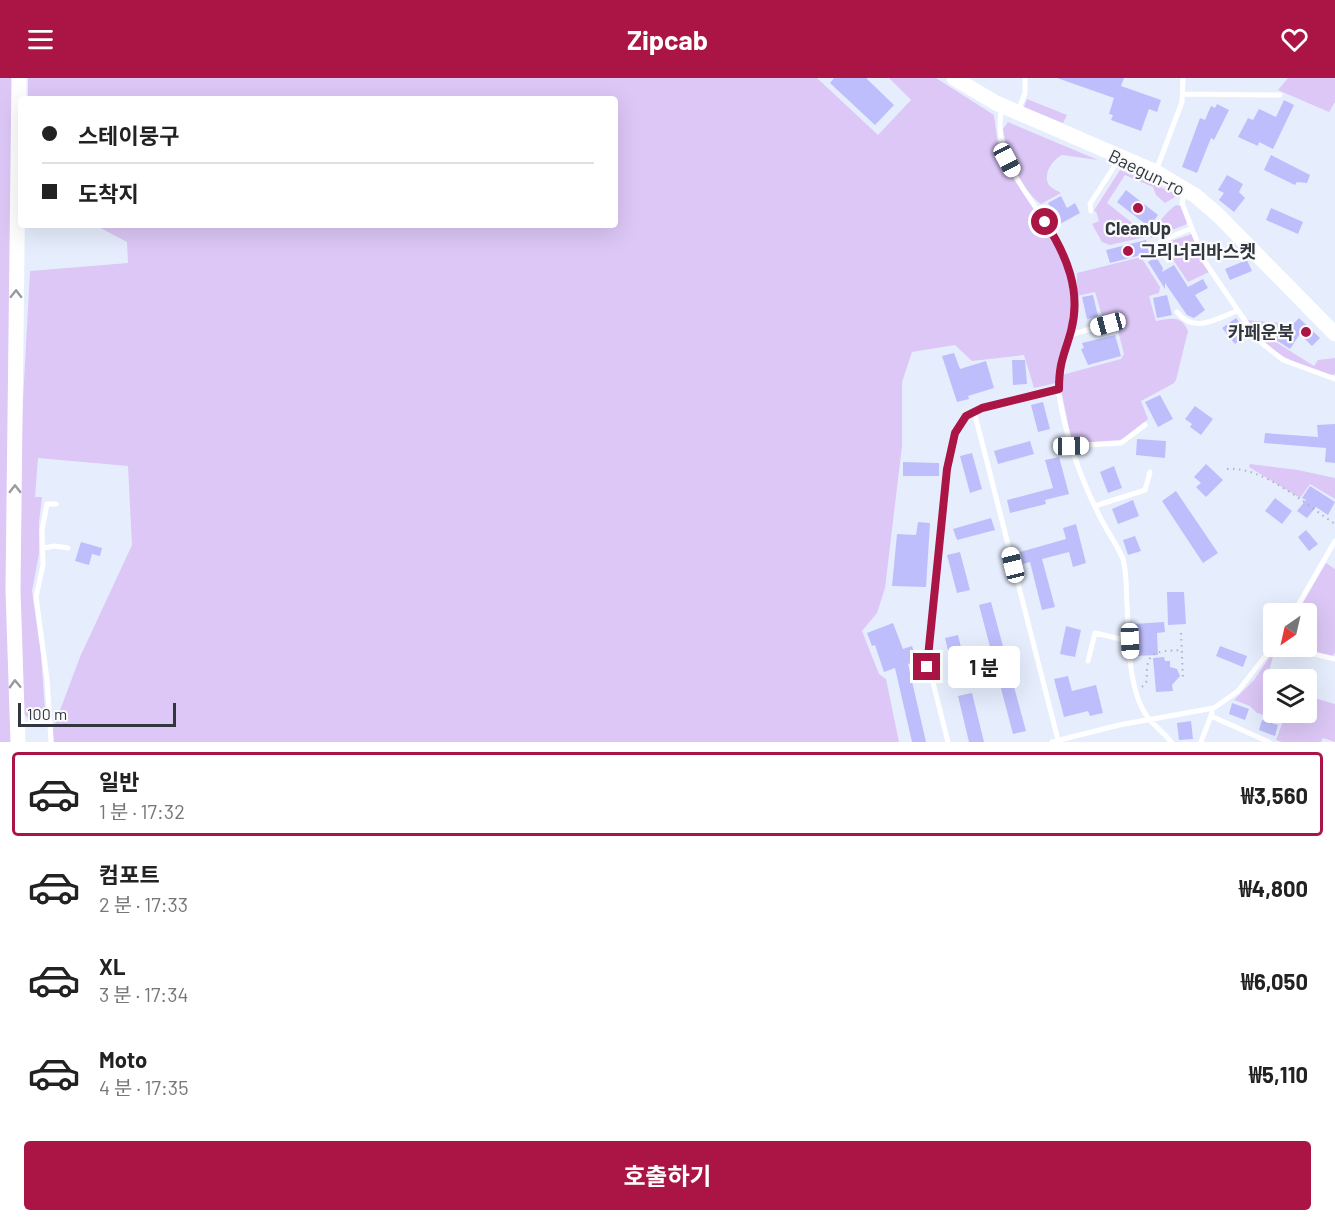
<!DOCTYPE html>
<html lang="ko">
<head>
<meta charset="utf-8">
<style>
	:root { --surface:#fff; --page:#f2f2f2; --text:#222; --muted:#767676; --line:#e0e0e0; --accent:#aa1545 }
	body { margin:0; font-family:Barlow,"Noto Sans KR",sans-serif; background:var(--page); color:var(--text); height:100vh; display:flex; flex-direction:column; font-size:22px; white-space:nowrap }
	* { box-sizing:border-box; margin:0 }
	p { font-size:20px; color:var(--muted) }
	.icon { flex:none; width:33px; height:33px; fill:none; stroke:currentColor; stroke-width:2; stroke-linecap:round; stroke-linejoin:round }
	.map { position:relative; height:664px; overflow:hidden }
	.sheet { display:flex; flex-direction:column; background:var(--surface); flex:1 }
	.sheet>* { flex:none }
	.top-card { position:absolute; left:18px; top:18px; width:600px; height:132px; border-radius:6px; box-shadow:0 6px 24px #0002; display:grid; align-content:center; height:132px; padding:0 24px; background:var(--surface) }
	.needle { width:39px; rotate:214deg }
	.fabs { position:absolute; left:1263px; top:525px; display:grid; gap:12px }
	.fabs a { display:grid; place-items:center; width:54px; height:54px; border-radius:6px; background:var(--surface); box-shadow:0 6px 24px #0002; font-size:30px }
	.scale { position:absolute; left:18px; bottom:15px; width:158px; box-sizing:border-box; padding-left:6px; border:3px solid #31363f; border-top:0; font-size:16px; line-height:21px; white-space:nowrap; color:#31363f; -webkit-text-stroke:4px #fbfbfb; paint-order:stroke }
	.end { position:absolute; width:27px; height:27px; margin:-14px; border:8px solid #aa1545; background:#fff; box-shadow:0 0 0 3px #fff }
	.from { border-radius:50% }
	.bubble { position:absolute; height:42px; border-radius:6px; background:var(--surface); box-shadow:0 6px 24px #0002; font-size:20px; font-weight:700; line-height:42px; text-align:center }
	.car { position:absolute; width:18px; height:36px; margin:-18px -9px; border-radius:8px; box-shadow:0 0 4px 2px #0007; background:linear-gradient(#fff 24%,#345 0 40%,#fff 0 76%,#345 0 86%,#fff 0) }
	.top-card b { display:flex; align-items:center; gap:21px; height:57px; font-size:22px }
	.top-card b+b { border-top:2px solid var(--line) }
	.top-card i { width:15px; height:15px; background:var(--text) }
	ul { padding:10px 0 0; list-style:none }
	li { display:flex; align-items:center; gap:18px; height:84px; margin:0 12px 9px; padding:0 12px; border:3px solid transparent; border-radius:6px }
	li div { flex:1 }
	li b { display:block; font-size:22px }
	li em { font-style:normal; font-weight:700 }
	li.current { border-color:var(--accent) }
	li>.icon { width:54px; height:54px; stroke-width:1.5 }
	.button { display:flex; gap:12px; margin-top:auto; padding:12px 24px }
	.button a { flex:1; height:69px; border-radius:6px; background:var(--accent); color:#fff; font-size:24px; font-weight:700; line-height:69px; text-align:center }
	header { display:flex; justify-content:space-between; align-items:center; height:78px; padding:0 24px; background:var(--accent); color:#fff; font-size:27px; font-weight:700 }
	.map>svg:first-child { display:block }
	.green { fill:#dcc7f6 }
	.building { fill:#bebefc }
	.lines { fill:none; stroke-linecap:round; stroke-linejoin:round }
	.path { stroke:#adb4c1; stroke-width:2; stroke-dasharray:1.5 4.5; stroke-linecap:butt }
	.lane { stroke:#fff; stroke-width:5 }
	.secondary { stroke:#fff; stroke-width:15 }
	.oneway { stroke:#989a9f }
	.route { stroke:#aa1545; stroke-width:8 }
	.poi-dot { fill:#aa1545; stroke:#fbfbfb; stroke-width:2 }
	.labels { text-anchor:middle; dominant-baseline:central; stroke-width:4.5; stroke-linejoin:round; paint-order:stroke }
	.street-label { font-size:18px; fill:#31363f; stroke:#fbfbfb }
	.poi-label { font-size:18px; font-weight:bold; fill:#31363f; stroke:#fbfbfb }
</style>
</head>
<body>
<header><svg class="icon" aria-label="menu" viewBox="0 0 24 24"><path d="M4 6h16M4 12h16M4 18h16"/></svg>Zipcab<svg class="icon" aria-label="heart" viewBox="0 0 24 24"><path d="M12 20l-8-8c-3-5 5-10 8-4 3-6 11-1 8 4z"/></svg></header>
<div class="map">
<svg width="1335" height="664" viewBox="0 0 1335 664">
	<rect width="100%" height="100%" fill="#e6eefd"/>
	<path class="green" d="M0 0H14L12 664H0Z
		M28 0H817L878 57 911 22 889 0H936L994 37 998 67 1003 81C1028 128 1073 173 1071 229 1070 256 1054 278 1056 305L1034 310 1024 277 972 283 955 267 912 274 902 304V368L885 510 877 535 862 553 879 596 886 601 899 664H54L53 651 80 579 132 467 128 388 38 380 35 419H42L39 444V476L32 513 41 577 45 633 40 639 29 641 22 634 19 523 20 378 30 193 128 185 127 164 95 147H615V21H28Z
		M1288 0H1335V24L1329 34 1278 12Z
		M1027 21 1067 37 1063 45 1024 29Z
		M1008 44 1098 82 1062 77C1053 81 1042 96 1049 107 1051 110 1058 113 1061 115L1041 126C1019 110 1007 76 1003 51Z
		M1120 92 1174 115 1175 119 1165 125 1156 117 1153 109 1125 97 1107 125 1145 155C1159 148 1164 135 1176 127L1181 128 1187 145 1185 147 1151 160 1149 158 1110 167 1102 164 1092 146 1099 143 1096 133 1093 134Z
		M1192 156 1202 184 1209 194 1188 204 1168 174 1167 168 1171 163Z
		M1141 179 1160 209 1159 215 1149 218 1156 243C1170 241 1181 236 1188 253L1176 302 1174 305 1141 323 1148 341 1124 360 1120 362 1075 365 1071 360 1061 311 1062 297 1121 281 1124 276 1115 241 1111 238H1102L1095 214 1077 218V195Z
		M1245 242 1281 245 1271 261 1314 288 1318 282 1335 280V296L1330 297C1287 281 1275 280 1245 242Z
		M1250 386 1298 392 1335 400V421L1310 406 1300 420 1249 389Z
		M1326 485 1335 491V575L1332 578 1292 569 1306 568V536L1297 535Z
		M1275 571 1265 608 1273 610 1274 634H1306L1307 618 1335 626V664L1323 660 1321 664H1282L1276 662 1283 643 1257 635 1250 628 1234 622 1254 602Z"/>
	<path class="building" d="M834 0H866L894 27 875 47 830 5Z
		M1057 0H1124L1121 8 1161 22 1157 34 1149 31 1141 53 1111 42 1113 37 1109 36 1114 20Z
		M1284 22 1294 27 1273 71 1259 64 1258 68 1238 59 1248 40 1253 42 1259 31 1276 39Z
		M1217 26 1229 32 1214 62 1211 60 1197 95 1182 89 1200 40 1205 42 1211 28 1215 30Z
		M1271 77 1310 97 1307 105 1297 104 1295 107 1264 92Z
		M1227 97 1243 106 1239 114 1245 120 1234 134 1219 122 1224 115 1218 112Z
		M1126 112 1158 137 1149 149 1117 124Z
		M1061 118 1067 130 1075 125 1080 135 1060 146 1048 125Z
		M1271 130 1303 144 1298 156 1266 142Z
		M1146 162 1149 175 1110 185 1106 172Z
		M1156 179 1163 190 1162 194 1174 187 1188 209 1203 201 1208 210 1195 217 1205 232 1194 240 1187 237 1165 205V211L1148 184Z
		M1247 182 1252 193 1230 202 1225 191Z
		M1093 217 1098 238 1087 241 1082 219Z
		M1167 217 1172 237 1157 240 1153 220Z
		M1236 240 1248 256 1235 266 1222 250Z
		M1299 240 1320 260 1312 268 1300 256 1290 271 1273 260 1281 248 1287 252Z
		M1115 257 1121 278 1088 287 1081 271 1084 270 1082 265Z
		M954 275 960 291 986 283 994 310 968 318 969 321 957 324 942 278Z
		M1012 282H1025L1027 306 1013 307Z
		M1160 317 1173 341 1158 349 1145 324Z
		M1043 324 1050 351 1038 354 1031 327Z
		M1195 328 1213 341 1201 357 1190 349 1192 346 1185 341Z
		M1335 346V385L1325 384 1326 370 1264 365 1265 355 1318 359 1317 347Z
		M1137 361 1166 363 1165 380 1136 377Z
		M1030 363 1034 376 998 386 994 373Z
		M972 375 982 411 970 415 960 378Z
		M1059 379 1069 416 1045 422 1046 426 1010 435 1007 422 1053 410 1045 382Z
		M903 384 939 385V398H903Z
		M1206 386 1223 402 1206 419 1196 409 1201 405 1194 399Z
		M1114 388 1122 410 1108 415 1100 394Z
		M1310 408 1335 424 1328 437 1316 429 1307 440 1297 433 1306 422 1302 420Z
		M1176 413 1218 475 1203 485 1162 423Z
		M1275 420 1292 433 1282 446 1265 433Z
		M1133 422 1139 438 1118 446 1112 431Z
		M991 440 995 452 957 462 953 451Z
		M918 444 930 445 926 509 892 508 897 456 916 457Z
		M1076 446 1086 485 1073 489 1069 474 1042 481 1055 529 1042 532 1030 484 1023 486 1020 474 1066 461 1063 450Z
		M1306 452 1318 466 1309 473 1298 459Z
		M1135 458 1141 473 1128 477 1123 462Z
		M81 464 102 470 100 478 92 476 89 487 75 483Z
		M960 474 970 512 957 515 947 477Z
		M1167 514H1184L1186 546 1168 547Z
		M991 524 1026 653 1013 656 979 527Z
		M1164 544 1165 554 1157 555 1158 577 1135 578 1133 546Z
		M893 545 903 571 912 568 917 583 908 586 926 664H912L895 590 884 594 875 567 872 568 867 555Z
		M1066 548 1081 552 1075 579 1060 576Z
		M958 557 967 594 954 597 945 560Z
		M1220 568 1247 578 1243 589 1216 578Z
		M1164 579 1165 583H1170V589L1177 591 1180 598 1172 607 1173 613 1156 614 1153 580Z
		M1068 598 1072 613 1096 607 1103 635 1090 638 1088 633 1064 639 1054 601Z
		M972 615 984 664H969L958 618Z
		M1232 625 1249 631 1245 642 1229 636Z
		M1262 642 1278 647 1275 658 1259 652Z
		M1191 643 1193 661 1179 662 1177 645Z"/>
	<g class="lines">
		<path class="path" d="M1227 391C1263 388 1305 426 1335 446
			M1181 555 1183 601
			M1142 609 1147 603C1145 573 1155 573 1182 572"/>
		<path class="lane" d="M1184 16 1280 17
			M1002 29C987 93 1055 136 1070 192 1075 211 1076 232 1072 251 1066 274 1055 292 1059 317 1066 359 1080 399 1099 437 1106 452 1117 466 1123 481 1127 495 1126 512 1127 526 1129 561 1127 613 1149 641 1156 649 1165 656 1171 664
			M1018 33 1025 15V0
			M1156 93 1182 24 1183 0
			M1184 115 1182 125 1205 184 1258 262 1283 282 1335 301
			M1091 133 1090 126 1119 81
			M1168 182 1160 169 1161 163 1192 150
			M1177 234C1194 256 1216 241 1237 233
			M1070 257 1108 246
			M974 333 1058 662
			M1071 368 1121 365 1145 347
			M1095 428 1145 412 1150 394
			M43 470 55 468 68 470
			M1293 536 1335 463
			M1280 568 1335 581
			M1088 583 1095 555 1129 563
			M1211 638 1269 664
			M18 647 50 644
			M51 664 47 601 36 519 43 487 42 452 47 426H56
			M948 664 927 581 951 368 960 346 974 333 1059 311
			M1052 664 1119 647 1214 630 1238 613 1274 567
			M1201 664 1212 635"/>
		<path class="secondary" d="M954 0 996 25 1156 94 1196 118 1218 137 1335 256
			M18 664 13 512 19 0"/>
	</g>
	<defs><path id="oneway-chevron" d="M-2-3.5L2.5 0L-2 3.5" fill="none" stroke-width="1.6" stroke-linecap="round" stroke-linejoin="round" transform="scale(1.5)"/></defs>
	<g class="oneway">
		<use href="#oneway-chevron" transform="translate(16 216) rotate(-89)"/>
		<use href="#oneway-chevron" transform="translate(15 411) rotate(-90)"/>
		<use href="#oneway-chevron" transform="translate(15 606) rotate(-92)"/>
	</g>
	<g class="lines">
		<path class="route" d="M927 589 947 391 955 355 966 338 982 330 1059 311C1059 284 1064 278 1071 253 1082 213 1066 176 1045 144"/>
	</g>
	<g class="poi-dot">
		<circle cx="1138" cy="130" r="6"/>
		<circle cx="1128" cy="173" r="6"/>
		<circle cx="1306" cy="254" r="6"/>
	</g>
	<g class="labels">
		<g class="street-label">
			<text transform="translate(1147 94) rotate(26)">Baegun-ro</text>
		</g>
		<g class="poi-label">
			<text x="1138" y="150">CleanUp</text>
			<text x="1140" y="173" text-anchor="start">그리너리바스켓</text>
			<text x="1294" y="254" text-anchor="end">카페운북</text>
		</g>
	</g>
</svg>
<div class="fabs">
<a><svg class="needle" viewBox="-14 -14 28 28"><path d="M0-13l5 13h-10z" fill="#e53935"/><path d="M0 13l5-13h-10z" fill="#767676"/></svg></a>
<a><svg class="icon" aria-label="layers" viewBox="0 0 24 24"><path d="M12 4l9 5-9 5-9-5zM3 14l9 5 9-5"/></svg></a>
</div>
<div class="scale">100 m</div>
<i class="end from" style="left:1045px;top:144px"></i>
<i class="end" style="left:927px;top:589px"></i>
<div class="bubble" style="left:948px;top:568px;width:72px">1 분</div>
<i class="car" style="left:1007px;top:82px;rotate:152deg"></i>
<i class="car" style="left:1108px;top:246px;rotate:255deg"></i>
<i class="car" style="left:1071px;top:368px;rotate:89deg"></i>
<i class="car" style="left:1013px;top:487px;rotate:346deg"></i>
<i class="car" style="left:1130px;top:563px;rotate:178deg"></i>
<div class="top-card">
<b><i class="from"></i>스테이뭉구</b>
<b><i></i>도착지</b>
</div>
</div>
<section class="sheet">
<ul>
<li class="current"><svg class="icon" aria-label="car" viewBox="0 0 24 24"><path d="M5 17H2v-5l4-1 3-4h7l3 4 3 1v5h-3M9 17h6M6 11h13"/><circle cx="7" cy="17" r="2"/><circle cx="17" cy="17" r="2"/></svg><div><b>일반</b><p>1 분 · 17:32</p></div><em>₩3,560</em></li>
<li><svg class="icon" aria-label="car" viewBox="0 0 24 24"><path d="M5 17H2v-5l4-1 3-4h7l3 4 3 1v5h-3M9 17h6M6 11h13"/><circle cx="7" cy="17" r="2"/><circle cx="17" cy="17" r="2"/></svg><div><b>컴포트</b><p>2 분 · 17:33</p></div><em>₩4,800</em></li>
<li><svg class="icon" aria-label="car" viewBox="0 0 24 24"><path d="M5 17H2v-5l4-1 3-4h7l3 4 3 1v5h-3M9 17h6M6 11h13"/><circle cx="7" cy="17" r="2"/><circle cx="17" cy="17" r="2"/></svg><div><b>XL</b><p>3 분 · 17:34</p></div><em>₩6,050</em></li>
<li><svg class="icon" aria-label="car" viewBox="0 0 24 24"><path d="M5 17H2v-5l4-1 3-4h7l3 4 3 1v5h-3M9 17h6M6 11h13"/><circle cx="7" cy="17" r="2"/><circle cx="17" cy="17" r="2"/></svg><div><b>Moto</b><p>4 분 · 17:35</p></div><em>₩5,110</em></li>
</ul>
<div class="button"><a>호출하기</a></div>
</section>
</body>
</html>
